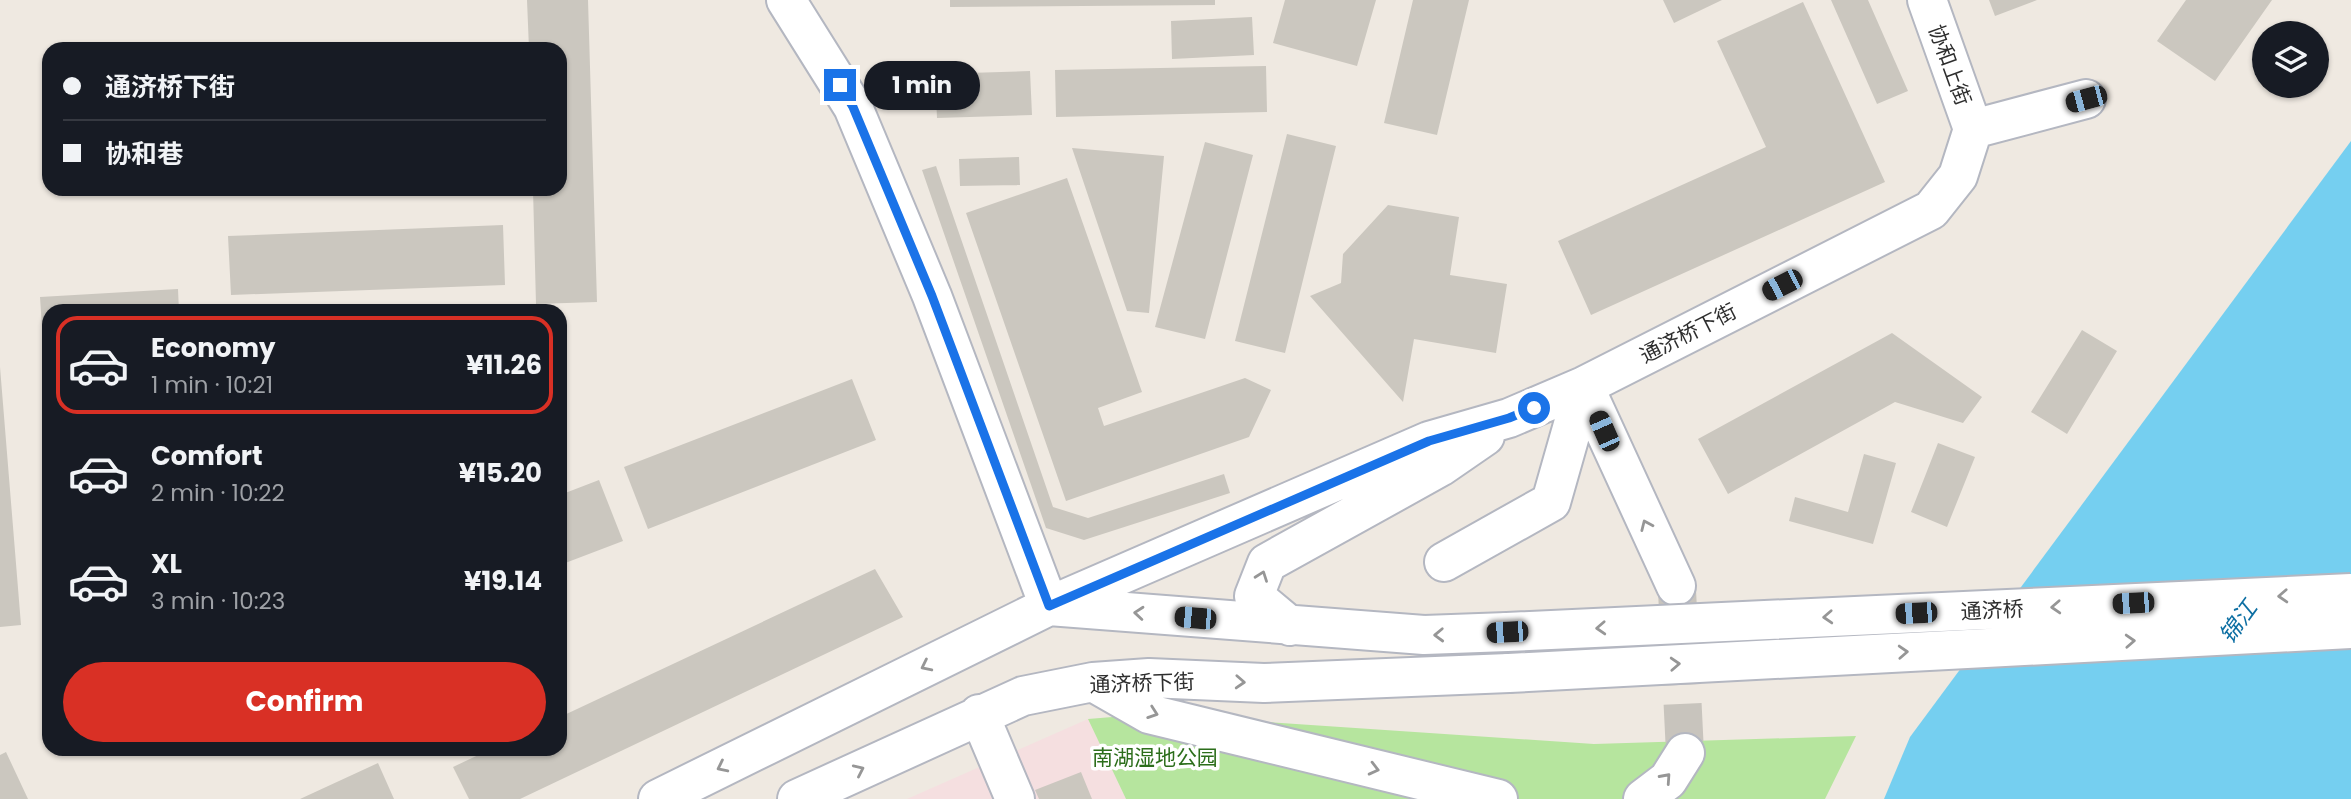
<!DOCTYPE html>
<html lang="en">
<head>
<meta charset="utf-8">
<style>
	:root { --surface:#171b24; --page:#20242c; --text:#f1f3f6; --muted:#9ea1a6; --line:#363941; --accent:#d93025 }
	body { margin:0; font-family:Poppins,"Noto Sans SC",sans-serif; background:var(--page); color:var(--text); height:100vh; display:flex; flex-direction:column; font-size:26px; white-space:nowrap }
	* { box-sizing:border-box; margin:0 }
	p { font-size:23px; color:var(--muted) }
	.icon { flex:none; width:38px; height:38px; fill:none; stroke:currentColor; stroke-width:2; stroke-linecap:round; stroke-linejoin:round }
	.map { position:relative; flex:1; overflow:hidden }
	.details { position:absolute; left:42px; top:304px; width:525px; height:452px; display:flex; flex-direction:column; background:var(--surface); border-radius:21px; box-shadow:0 2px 5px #0004 }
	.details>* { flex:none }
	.guide { position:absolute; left:42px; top:42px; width:525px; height:154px; border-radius:21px; box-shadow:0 2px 5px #0004; display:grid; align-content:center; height:154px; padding:0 21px; background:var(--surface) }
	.controls { position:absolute; left:2252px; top:21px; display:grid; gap:14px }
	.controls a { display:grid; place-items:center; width:77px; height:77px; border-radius:50%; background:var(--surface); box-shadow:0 2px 5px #0004; font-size:35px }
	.end { position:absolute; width:32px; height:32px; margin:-16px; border:9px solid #1a73e8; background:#fff; box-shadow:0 0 0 4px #fff }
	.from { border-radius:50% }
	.bubble { position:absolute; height:49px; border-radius:24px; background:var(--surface); box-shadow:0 2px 5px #0004; font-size:23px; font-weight:700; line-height:49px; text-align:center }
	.car { position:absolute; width:21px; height:42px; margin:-21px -10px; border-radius:9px; box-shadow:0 0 5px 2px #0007; background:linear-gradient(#222 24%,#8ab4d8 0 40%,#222 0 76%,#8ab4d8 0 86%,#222 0) }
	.guide b { display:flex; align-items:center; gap:24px; height:66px; font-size:26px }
	.guide b+b { border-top:2px solid var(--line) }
	.guide i { width:18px; height:18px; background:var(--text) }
	ul { padding:12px 0 0; list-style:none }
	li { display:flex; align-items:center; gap:21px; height:98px; margin:0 14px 10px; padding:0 7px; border:4px solid transparent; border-radius:21px }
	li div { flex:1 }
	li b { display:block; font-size:26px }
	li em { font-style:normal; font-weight:700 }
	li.on { border-color:var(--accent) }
	li>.icon { width:63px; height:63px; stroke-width:1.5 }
	.primary-button { display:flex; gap:14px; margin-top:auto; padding:14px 21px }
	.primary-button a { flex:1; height:80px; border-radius:42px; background:var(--accent); color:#fff; font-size:28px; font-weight:700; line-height:80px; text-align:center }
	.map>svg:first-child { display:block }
	.medical { fill:#f5dfe0 }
	.green { fill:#b6e59e }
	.water { fill:#75cff0 }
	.building { fill:#cbc7bf }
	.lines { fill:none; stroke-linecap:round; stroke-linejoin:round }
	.minor-tunnel { stroke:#c8c4bd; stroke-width:38; stroke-dasharray:38 19; stroke-linecap:butt }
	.minor-casing { stroke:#b4b7c1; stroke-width:42 }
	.minor { stroke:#fff; stroke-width:38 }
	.minor-bridge-casing { stroke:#b4b7c1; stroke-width:42; stroke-linecap:butt }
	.minor-bridge { stroke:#fff; stroke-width:38 }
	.oneway { stroke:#969696 }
	.route { stroke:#1a73e8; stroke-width:9 }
	.labels { text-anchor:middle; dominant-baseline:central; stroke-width:7; stroke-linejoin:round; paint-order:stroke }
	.street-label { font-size:21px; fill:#2e2e2e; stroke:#fff }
	.park-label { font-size:21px; fill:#2c6e1b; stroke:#fff }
	.water-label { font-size:23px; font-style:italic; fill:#0d6fa3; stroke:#fff }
</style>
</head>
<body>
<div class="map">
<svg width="2351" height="799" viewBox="0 0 2351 799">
	<rect width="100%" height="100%" fill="#efe9e1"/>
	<path class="medical" d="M1088 719 1126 799H907Z"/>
	<path class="green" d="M1149 714 1594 744 1856 736 1825 799H1126L1088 719Z"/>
	<path class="water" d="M2351 141V799H1884L1910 737Z"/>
	<path class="building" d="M527 0H588L597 302 536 304 533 189H560V49H529Z
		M950 0H1215V5L950 7Z
		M1285 0H1376L1357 66 1273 43Z
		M1413 0H1469L1437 135 1384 123Z
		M1663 0H1722L1674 23Z
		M1831 0H1868L1908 91 1877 104Z
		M1989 0H2037L1995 16Z
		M2186 0H2272L2215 81 2157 41Z
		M1803 2 1885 182 1591 315 1558 241 1766 147 1717 41Z
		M1252 17 1254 55 1172 59 1171 21Z
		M1266 66 1267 112 1056 117 1055 70Z
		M1030 71 1032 115 937 118 935 74Z
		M1287 134 1336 146 1285 353 1235 341Z
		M1205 142 1253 155 1205 339 1155 327Z
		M1072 148 1164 156 1149 313 1127 311Z
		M1019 157 1020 185 960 186 959 159Z
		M936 166 1053 507 1088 518 1224 474 1230 493 1084 540 1046 528 922 170Z
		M1067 178 1142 392 1098 408 1104 426 1245 378 1271 390 1249 437 1066 501 966 213Z
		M1388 205 1459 217 1450 275 1507 284 1496 353 1414 339 1403 402 1310 296 1341 283 1343 254Z
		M503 225 505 285 231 295 228 236Z
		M178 289 179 312H49V327H42L40 297Z
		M2082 330 2117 351 2067 434 2031 412Z
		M1892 333 1982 397 1963 423 1895 402 1728 494 1698 439Z
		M0 367 21 625 0 627Z
		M852 379 876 440 648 529 624 467Z
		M1938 443 1975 457 1947 527 1911 512Z
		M1864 454 1896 463 1873 544 1789 521 1795 497 1848 512Z
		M599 480 623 541 560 565V495Z
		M875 569 903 617 520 799H469L453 767 491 749H560V717Z
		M6 752 28 799H0V755Z
		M378 763 394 799H300Z
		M1081 772 1092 799H1039L1035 790Z"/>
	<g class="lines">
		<path class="minor-tunnel" d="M1677 590 1685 753"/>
		<defs>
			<path id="minor" d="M786 0 853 107 932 296 1049 606 1429 441 1509 418 1584 386 1931 210 1958 176 1973 129
				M1927 0 1973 129
				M1973 129 2086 99
				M1584 386 1676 586
				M1444 562 1551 502 1584 386
				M1290 626 1254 596 1267 563 1440 467 1485 436
				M1093 682 1149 714 1498 799
				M979 714 1015 799
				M658 799 1049 606 1424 635 1507 632
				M797 799 1023 696 1093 682 1149 678 1264 683 1509 673
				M1643 799 1668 780 1685 753"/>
		</defs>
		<use href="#minor" class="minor-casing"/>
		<use href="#minor" class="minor"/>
		<defs>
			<path id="minor-bridge" d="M1507 632 2351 593
				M1509 673 2351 629"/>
		</defs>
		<use href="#minor-bridge" class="minor-bridge-casing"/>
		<use href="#minor-bridge" class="minor-bridge"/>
	</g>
	<defs><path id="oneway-chevron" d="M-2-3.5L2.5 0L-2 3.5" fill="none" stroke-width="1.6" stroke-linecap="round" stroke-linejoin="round" transform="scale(1.75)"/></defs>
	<g class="oneway">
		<use href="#oneway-chevron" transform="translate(1646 525) rotate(-114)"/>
		<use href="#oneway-chevron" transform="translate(1262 576) rotate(-70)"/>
		<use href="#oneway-chevron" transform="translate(2283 596) rotate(177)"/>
		<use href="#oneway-chevron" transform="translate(2056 607) rotate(177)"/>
		<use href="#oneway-chevron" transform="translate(1139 613) rotate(-175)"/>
		<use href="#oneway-chevron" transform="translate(1828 617) rotate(177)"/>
		<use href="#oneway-chevron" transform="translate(1601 628) rotate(177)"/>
		<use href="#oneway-chevron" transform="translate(1439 635) rotate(178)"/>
		<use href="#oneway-chevron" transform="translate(2130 641) rotate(-3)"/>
		<use href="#oneway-chevron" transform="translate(1903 652) rotate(-3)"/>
		<use href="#oneway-chevron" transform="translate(1675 664) rotate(-3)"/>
		<use href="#oneway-chevron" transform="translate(926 666) rotate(154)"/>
		<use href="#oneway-chevron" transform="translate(1240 682) rotate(3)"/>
		<use href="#oneway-chevron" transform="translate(1153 713) rotate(19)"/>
		<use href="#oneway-chevron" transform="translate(722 767) rotate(154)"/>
		<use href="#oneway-chevron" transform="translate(1374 769) rotate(14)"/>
		<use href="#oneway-chevron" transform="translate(859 770) rotate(-25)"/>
		<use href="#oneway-chevron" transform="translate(1666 778) rotate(-48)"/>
	</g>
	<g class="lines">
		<path class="route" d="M840 85 853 107 932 296 1049 606 1429 441 1509 418 1534 408"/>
	</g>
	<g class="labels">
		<g class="street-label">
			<text transform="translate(1950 65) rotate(70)">协和上街</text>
			<text transform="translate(1688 333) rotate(-27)">通济桥下街</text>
			<text transform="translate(1992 610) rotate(-3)">通济桥</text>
			<text transform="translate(1142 683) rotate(-2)">通济桥下街</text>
		</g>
		<g class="park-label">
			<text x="1155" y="757">南湖湿地公园</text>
		</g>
		<g class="water-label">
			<text transform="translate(2238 622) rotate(-54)">锦江</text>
		</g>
	</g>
</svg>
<div class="controls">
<a><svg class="icon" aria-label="layers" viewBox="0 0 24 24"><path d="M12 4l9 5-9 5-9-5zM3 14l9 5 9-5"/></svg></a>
</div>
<i class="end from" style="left:1534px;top:408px"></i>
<i class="end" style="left:840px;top:85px"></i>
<div class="bubble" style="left:864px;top:61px;width:116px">1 min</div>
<i class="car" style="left:2086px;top:99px;rotate:255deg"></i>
<i class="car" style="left:1782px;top:285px;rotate:243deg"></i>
<i class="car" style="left:1604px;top:431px;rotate:336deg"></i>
<i class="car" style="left:2133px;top:603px;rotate:267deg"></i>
<i class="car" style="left:1916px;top:613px;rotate:267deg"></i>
<i class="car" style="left:1195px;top:618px;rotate:275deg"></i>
<i class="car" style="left:1507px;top:632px;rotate:267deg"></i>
<div class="guide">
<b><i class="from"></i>通济桥下街</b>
<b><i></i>协和巷</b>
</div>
<section class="details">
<ul>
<li class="on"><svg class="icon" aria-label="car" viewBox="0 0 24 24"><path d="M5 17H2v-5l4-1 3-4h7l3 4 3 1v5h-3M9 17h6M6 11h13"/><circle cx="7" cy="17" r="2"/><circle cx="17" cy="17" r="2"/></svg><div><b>Economy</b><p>1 min · 10:21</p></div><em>¥11.26</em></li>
<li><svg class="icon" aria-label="car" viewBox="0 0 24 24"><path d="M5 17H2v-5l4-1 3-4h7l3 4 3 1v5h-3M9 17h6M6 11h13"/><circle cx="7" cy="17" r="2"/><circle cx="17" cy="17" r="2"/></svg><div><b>Comfort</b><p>2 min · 10:22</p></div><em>¥15.20</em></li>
<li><svg class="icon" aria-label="car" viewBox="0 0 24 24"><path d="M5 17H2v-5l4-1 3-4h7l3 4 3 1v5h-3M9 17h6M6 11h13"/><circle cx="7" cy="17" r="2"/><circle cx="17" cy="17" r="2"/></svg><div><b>XL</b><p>3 min · 10:23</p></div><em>¥19.14</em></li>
</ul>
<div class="primary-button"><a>Confirm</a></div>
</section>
</div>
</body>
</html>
